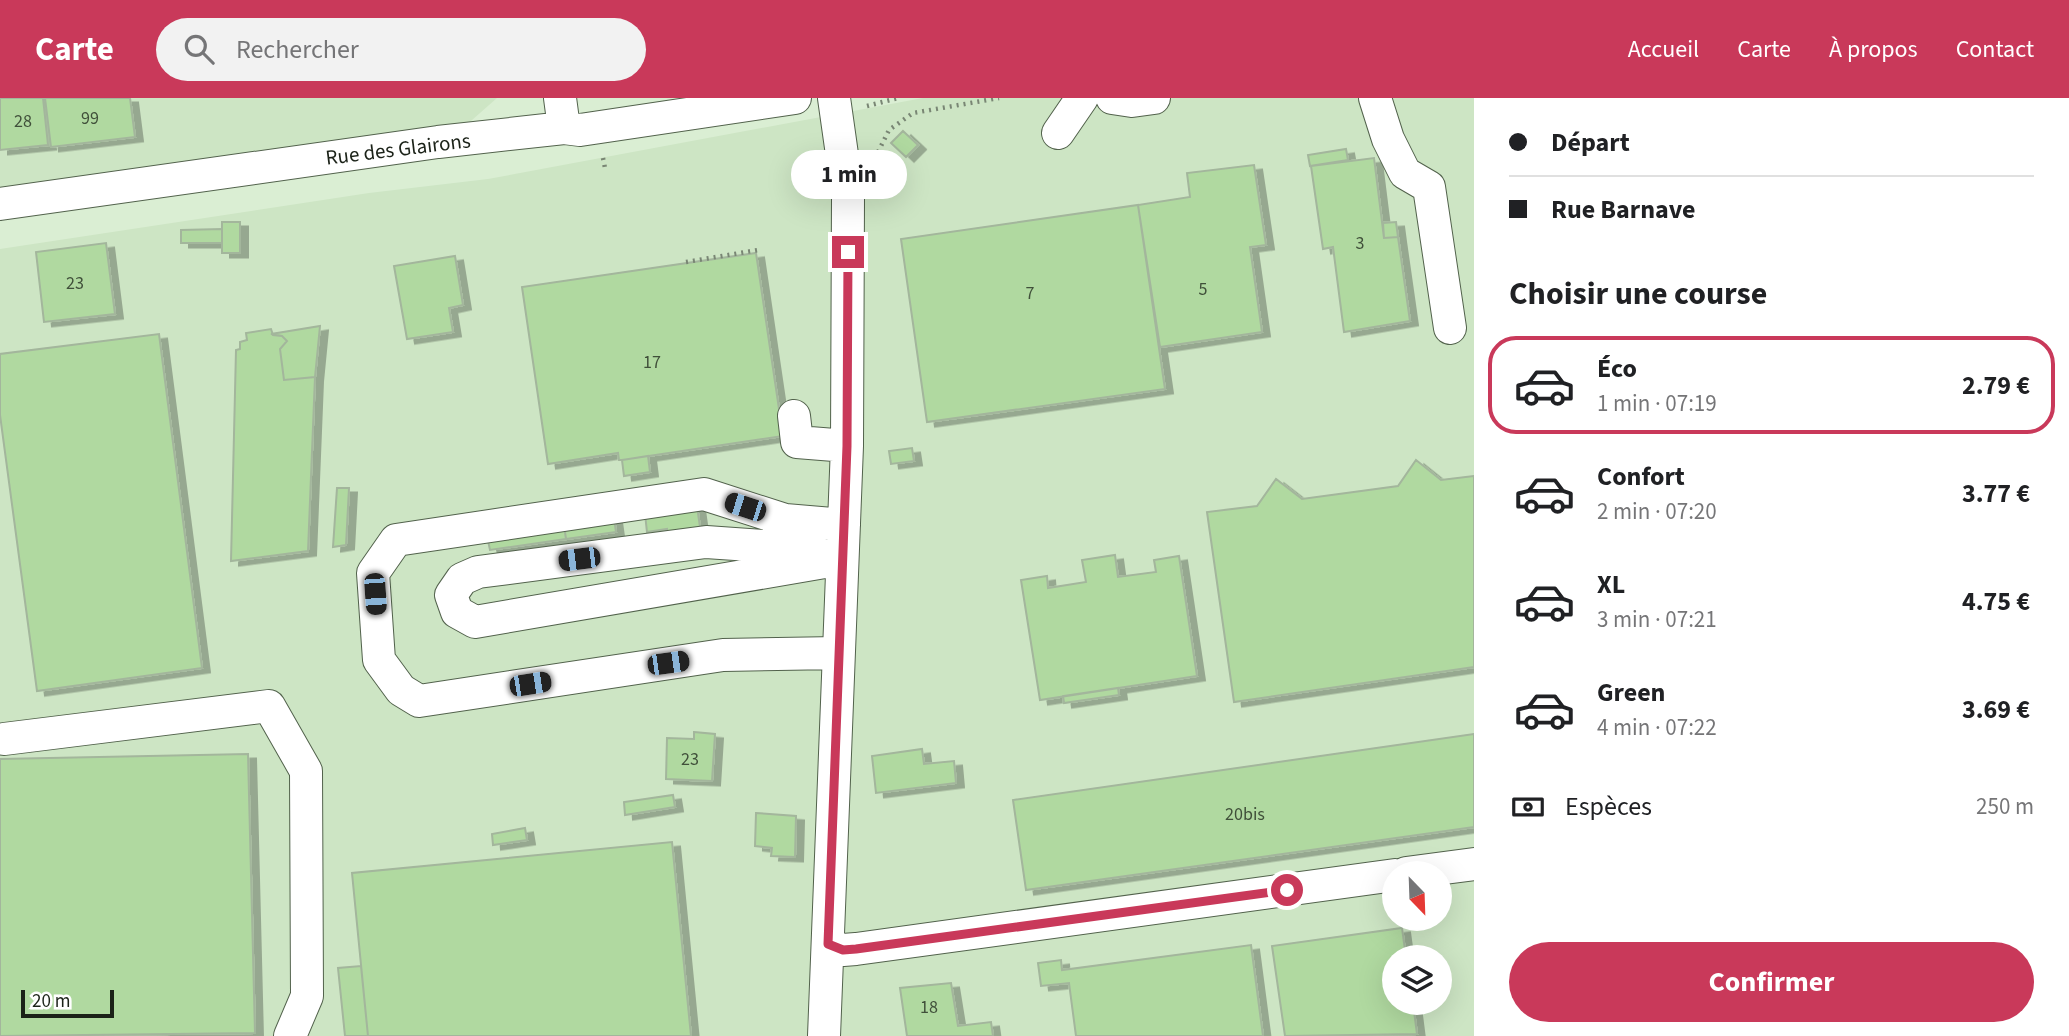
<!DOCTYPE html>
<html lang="fr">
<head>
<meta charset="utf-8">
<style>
	:root { --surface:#fff; --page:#f2f2f2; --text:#202124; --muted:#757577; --line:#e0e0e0; --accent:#c9395a }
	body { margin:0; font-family:"Source Sans 3",sans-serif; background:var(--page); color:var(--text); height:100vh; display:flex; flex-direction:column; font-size:26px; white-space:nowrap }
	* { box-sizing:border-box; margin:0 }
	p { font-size:23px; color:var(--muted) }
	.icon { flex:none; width:38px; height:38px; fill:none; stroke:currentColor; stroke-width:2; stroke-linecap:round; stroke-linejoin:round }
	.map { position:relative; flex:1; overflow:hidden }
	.details { display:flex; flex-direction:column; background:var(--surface); width:595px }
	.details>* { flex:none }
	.banner { display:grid; align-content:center; height:154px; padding:0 35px; background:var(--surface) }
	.needle { width:46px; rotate:157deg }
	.controls { position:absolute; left:1382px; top:763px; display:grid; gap:14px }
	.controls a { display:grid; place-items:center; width:70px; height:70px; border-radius:50%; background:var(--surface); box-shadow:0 7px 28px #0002; font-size:35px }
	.scale { position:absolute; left:21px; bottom:18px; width:93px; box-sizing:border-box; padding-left:7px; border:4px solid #1b2218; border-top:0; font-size:19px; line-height:24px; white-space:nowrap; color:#1b2218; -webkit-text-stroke:5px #fff; paint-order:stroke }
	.end { position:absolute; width:32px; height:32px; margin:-16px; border:9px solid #c9395a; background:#fff; box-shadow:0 0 0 4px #fff }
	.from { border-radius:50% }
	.bubble { position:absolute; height:49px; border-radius:24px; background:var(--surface); box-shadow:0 7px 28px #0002; font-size:23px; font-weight:700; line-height:49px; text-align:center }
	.car { position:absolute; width:21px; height:42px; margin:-21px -10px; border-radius:9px; box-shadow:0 0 5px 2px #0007; background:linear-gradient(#222 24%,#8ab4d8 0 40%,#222 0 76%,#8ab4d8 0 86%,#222 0) }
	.banner b { display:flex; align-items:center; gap:24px; height:66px; font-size:26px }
	.banner b+b { border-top:2px solid var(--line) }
	.banner i { width:18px; height:18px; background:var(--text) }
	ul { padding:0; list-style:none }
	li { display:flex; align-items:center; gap:21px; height:98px; margin:0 14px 10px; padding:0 21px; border:4px solid transparent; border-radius:28px }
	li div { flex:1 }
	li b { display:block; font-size:26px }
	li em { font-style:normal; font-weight:700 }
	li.on { border-color:var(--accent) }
	li>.icon { width:63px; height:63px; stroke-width:1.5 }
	h2 { padding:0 35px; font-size:32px; line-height:84px }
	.pay { display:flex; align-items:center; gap:18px; height:77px; padding:0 35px; font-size:26px }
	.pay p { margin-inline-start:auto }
	.action { display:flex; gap:14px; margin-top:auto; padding:14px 35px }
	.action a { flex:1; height:80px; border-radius:42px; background:var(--accent); color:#fff; font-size:28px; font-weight:700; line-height:80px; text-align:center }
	header { display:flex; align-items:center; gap:42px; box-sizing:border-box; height:98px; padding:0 35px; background:var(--accent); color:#fff }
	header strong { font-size:33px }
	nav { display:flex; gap:38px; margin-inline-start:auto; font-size:24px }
	.search { width:490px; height:63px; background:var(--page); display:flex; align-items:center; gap:18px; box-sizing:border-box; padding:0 24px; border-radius:38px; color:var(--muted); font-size:26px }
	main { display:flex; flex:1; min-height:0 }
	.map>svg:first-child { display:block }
	.built { fill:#cde5c4; fill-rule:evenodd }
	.building { fill:#b0d9a0; stroke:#a3b69c; stroke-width:2; filter:url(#shadow) }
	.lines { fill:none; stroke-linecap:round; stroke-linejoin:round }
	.minor-casing { stroke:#52624c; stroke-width:34 }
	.path { stroke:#798674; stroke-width:4.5; stroke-dasharray:2 5; stroke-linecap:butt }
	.minor { stroke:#fff; stroke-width:32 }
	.route { stroke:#c9395a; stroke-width:9 }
	.labels { text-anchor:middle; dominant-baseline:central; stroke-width:6; stroke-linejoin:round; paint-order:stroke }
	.number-label { font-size:18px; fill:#40503a }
	.street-label { font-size:21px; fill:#1b2218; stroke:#fff }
</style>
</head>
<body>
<header>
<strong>Carte</strong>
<div class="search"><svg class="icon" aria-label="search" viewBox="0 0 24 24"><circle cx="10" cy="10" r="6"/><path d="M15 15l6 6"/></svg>Rechercher</div>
<nav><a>Accueil</a><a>Carte</a><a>À propos</a><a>Contact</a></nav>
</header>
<main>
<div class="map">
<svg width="1474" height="938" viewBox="0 0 1474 938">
	<defs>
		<filter id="shadow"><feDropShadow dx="8" dy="4.5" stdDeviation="0" flood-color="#0004"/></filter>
	</defs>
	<rect width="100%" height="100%" fill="#daeed3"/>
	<path class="built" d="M0 0H497L463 30 0 89Z
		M923 0H1474V938H0V151L369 95 488 81ZM1395 775H1440V821H1395ZM1395 859H1440V905H1395Z"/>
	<path class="building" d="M0 0H43L48 47 0 52Z
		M45 0H130L135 39 51 49Z
		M903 33 918 47 906 59 891 45Z
		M1346 51 1348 62 1310 68 1308 57Z
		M1374 60 1384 140 1398 139 1410 223 1344 234 1333 149 1323 151 1311 68Z
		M1254 67 1266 147 1250 149 1262 234 1160 249 1138 107 1190 99 1187 75Z
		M1138 107 1165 291 927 324 901 141Z
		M222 124H240V155H222Z
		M1396 124 1398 139 1384 140 1383 125Z
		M222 131V145H181V132Z
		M106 145 115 216 44 224 36 154Z
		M756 155 783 338 622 362H619L618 355 548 366 522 189Z
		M455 158 463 207 449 210 453 234 407 241 394 168Z
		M320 228 315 279 284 282 280 251 287 243 282 238 271 236Z
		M271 231 273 237 282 238 287 243 280 251 284 282 315 279 308 453 231 463 236 252 240 251V244L247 242 246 235Z
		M159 236 202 570 37 593 0 317V256Z
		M912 350 914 363 891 366 889 353Z
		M648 358 650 374 624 378 622 362Z
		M1416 362 1441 382 1474 378V569L1234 604 1207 414 1257 408 1276 381 1302 401 1398 388Z
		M337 390H349L346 447 333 449Z
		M697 408 701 436 668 441 667 431 647 434 645 416Z
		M614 420 616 434 566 441 564 427Z
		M564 427 566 441 490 452 487 438Z
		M1115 457 1118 479 1156 474 1154 462 1179 458 1197 578 1040 602 1021 482 1047 478 1048 490 1086 484 1082 462Z
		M1118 590 1119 597 1064 605 1063 598Z
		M694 634 715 636 712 683 666 681 667 640 694 641Z
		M1474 636V729L1026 792 1013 702Z
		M922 651 924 666 954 663 956 685 876 695 872 658Z
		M248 656 255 935 0 938V661Z
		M673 697 675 709 625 717 624 704Z
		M756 715 796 718 795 759 771 758 772 750 755 748Z
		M525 730 527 742 493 747 492 736Z
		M672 744 691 938H368L352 775Z
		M1402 830 1406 859H1395V905H1413L1417 936 1285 938 1272 848Z
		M1251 847 1263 938H1076L1069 885 1041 888 1038 865 1061 862 1062 872Z
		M361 868 368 938H345L338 870Z
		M951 885 958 928 991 924 993 938H907L900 890Z"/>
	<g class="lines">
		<defs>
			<path id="minor" d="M560 0 564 30
				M1112 0 1132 3 1154 0
				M1375 0 1388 41 1405 75 1429 89 1450 230
				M1058 35 1082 0
				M0 106 438 44 564 30 580 32 795 0
				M794 318 797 344 847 348
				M706 444 778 449 842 461 475 524 457 514 451 497 462 481 478 474Z
				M838 555 723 557 419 603 401 592 379 562 373 475 396 442 704 396 785 422 844 427
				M4 641 269 608 306 673 307 898 290 938
				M1406 775 1474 766
				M828 846 843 852 856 851 1395 777
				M824 938 847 348 848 99 834 0"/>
		</defs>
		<use href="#minor" class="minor-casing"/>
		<path class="path" d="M867 8 898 0
			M603 60 605 70
			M875 60 889 32 913 15 999 0
			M686 164 758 152"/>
		<use href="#minor" class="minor"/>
	</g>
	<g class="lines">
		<path class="route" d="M848 154 847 348 828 846 843 852 856 851 1287 792"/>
	</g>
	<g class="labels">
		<g class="number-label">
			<text x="90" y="20">99</text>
			<text x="23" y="23">28</text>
			<text x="1360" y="145">3</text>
			<text x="75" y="185">23</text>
			<text x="1203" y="191">5</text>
			<text x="1030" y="195">7</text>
			<text x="652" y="264">17</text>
			<text x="690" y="661">23</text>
			<text x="1245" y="716">20bis</text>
			<text x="929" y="909">18</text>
		</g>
		<g class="street-label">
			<text transform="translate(398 51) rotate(-7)">Rue des Glairons</text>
		</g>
	</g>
</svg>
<div class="controls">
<a><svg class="needle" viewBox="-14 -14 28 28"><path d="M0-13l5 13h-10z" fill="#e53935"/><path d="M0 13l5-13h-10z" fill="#757577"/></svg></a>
<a><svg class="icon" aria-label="layers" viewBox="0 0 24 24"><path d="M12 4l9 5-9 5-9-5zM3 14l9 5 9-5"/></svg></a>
</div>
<div class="scale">20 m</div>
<i class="end from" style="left:1287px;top:792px"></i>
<i class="end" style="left:848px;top:154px"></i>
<div class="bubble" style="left:791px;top:52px;width:116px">1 min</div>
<i class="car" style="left:745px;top:409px;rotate:288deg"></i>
<i class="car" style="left:579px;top:461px;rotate:263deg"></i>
<i class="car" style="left:375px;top:496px;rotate:176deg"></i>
<i class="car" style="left:668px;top:565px;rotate:82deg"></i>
<i class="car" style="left:530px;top:586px;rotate:81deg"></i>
</div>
<section class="details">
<div class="banner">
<b><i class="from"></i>Départ</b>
<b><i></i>Rue Barnave</b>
</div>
<h2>Choisir une course</h2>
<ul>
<li class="on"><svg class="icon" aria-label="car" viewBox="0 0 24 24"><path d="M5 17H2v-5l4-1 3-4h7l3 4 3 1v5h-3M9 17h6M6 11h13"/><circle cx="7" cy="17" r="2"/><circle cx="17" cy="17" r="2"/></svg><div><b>Éco</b><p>1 min · 07:19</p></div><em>2.79 €</em></li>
<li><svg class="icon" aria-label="car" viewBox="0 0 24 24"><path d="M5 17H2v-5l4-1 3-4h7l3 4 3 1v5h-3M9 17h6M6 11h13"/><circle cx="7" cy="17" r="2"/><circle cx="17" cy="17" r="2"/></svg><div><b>Confort</b><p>2 min · 07:20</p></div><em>3.77 €</em></li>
<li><svg class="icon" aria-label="car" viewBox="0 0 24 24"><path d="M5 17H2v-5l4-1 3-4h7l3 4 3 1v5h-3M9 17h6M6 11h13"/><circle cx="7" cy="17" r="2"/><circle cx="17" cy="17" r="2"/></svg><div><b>XL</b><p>3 min · 07:21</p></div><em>4.75 €</em></li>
<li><svg class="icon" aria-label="car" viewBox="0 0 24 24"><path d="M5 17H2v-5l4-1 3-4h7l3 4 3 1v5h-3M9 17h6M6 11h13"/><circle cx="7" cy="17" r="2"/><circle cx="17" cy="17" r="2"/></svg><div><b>Green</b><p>4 min · 07:22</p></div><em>3.69 €</em></li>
</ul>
<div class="pay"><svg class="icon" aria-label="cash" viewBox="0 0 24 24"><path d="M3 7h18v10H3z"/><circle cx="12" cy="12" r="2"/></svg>Espèces<p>250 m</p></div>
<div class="action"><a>Confirmer</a></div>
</section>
</main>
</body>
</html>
